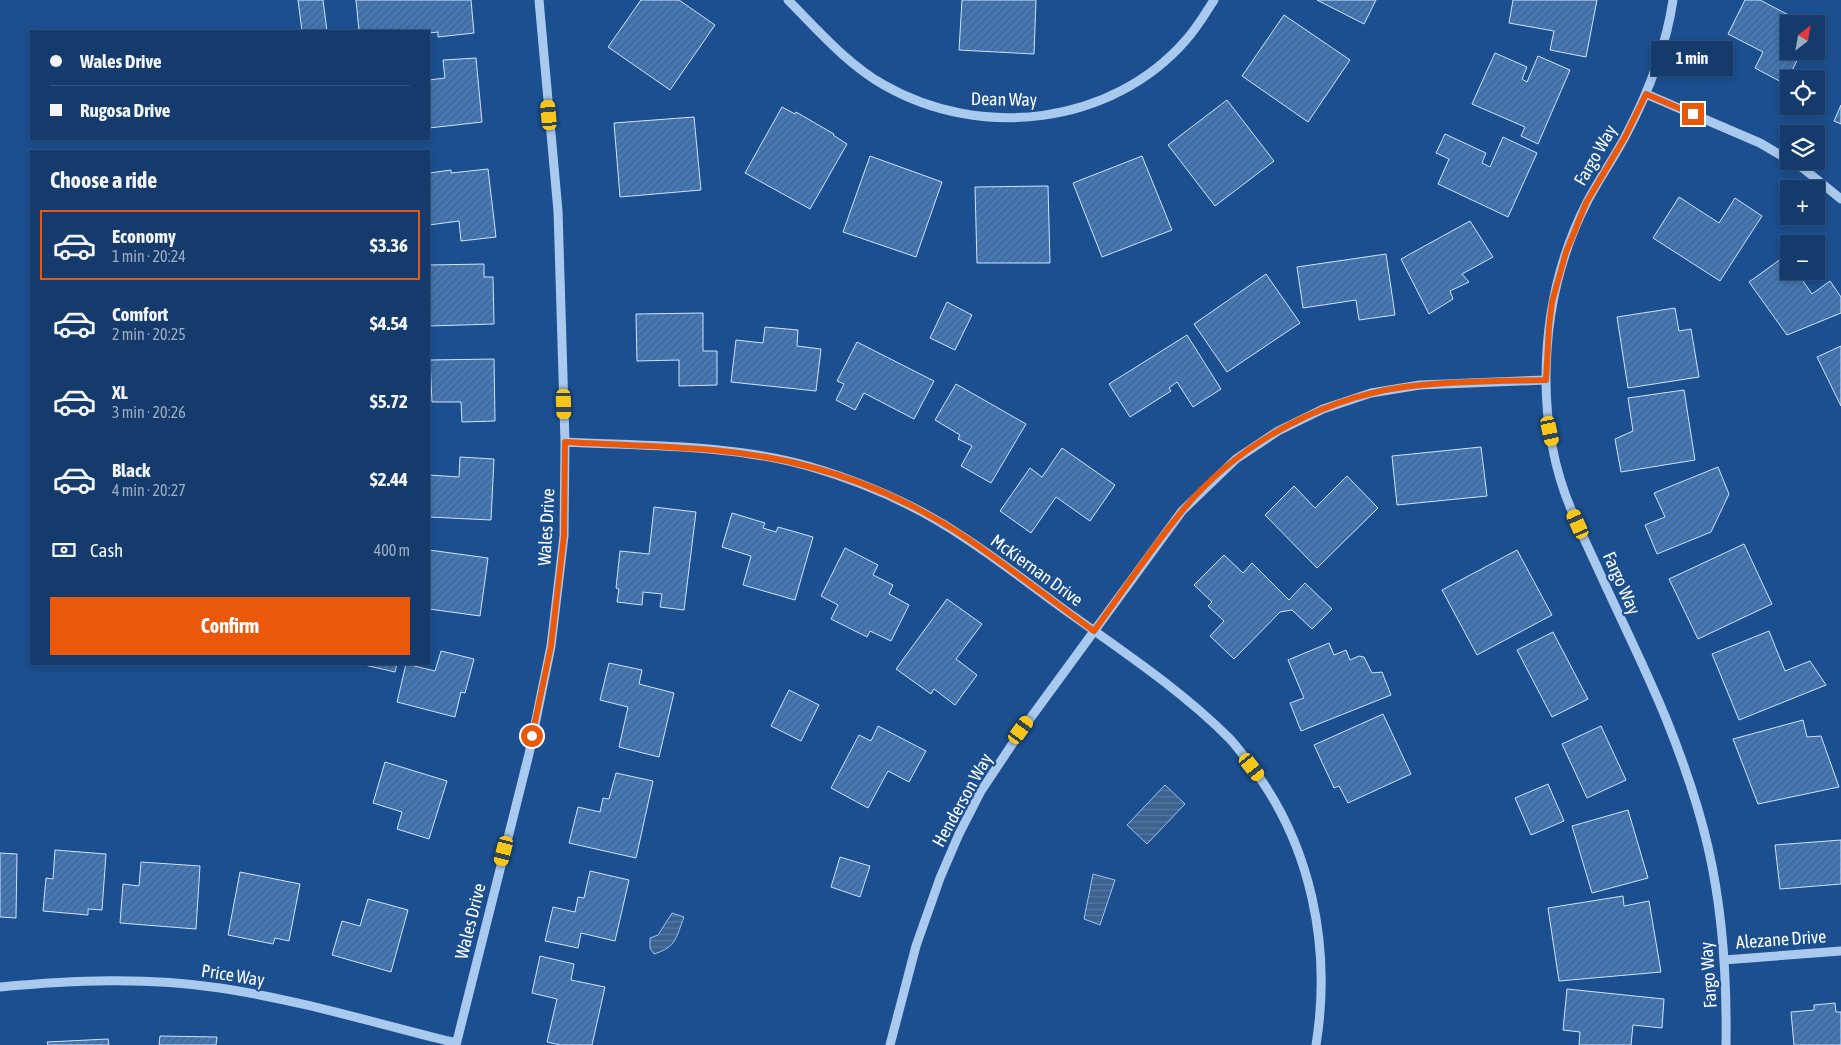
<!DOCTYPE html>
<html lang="en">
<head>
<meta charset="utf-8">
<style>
	:root { --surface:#143b6b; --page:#214673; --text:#f1f3f6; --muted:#9dadc1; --line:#33557e; --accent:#ea580c }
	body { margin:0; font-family:"Asap Condensed",sans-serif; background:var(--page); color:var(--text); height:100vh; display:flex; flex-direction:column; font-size:19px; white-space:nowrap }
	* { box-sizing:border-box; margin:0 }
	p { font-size:16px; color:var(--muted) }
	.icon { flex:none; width:28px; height:28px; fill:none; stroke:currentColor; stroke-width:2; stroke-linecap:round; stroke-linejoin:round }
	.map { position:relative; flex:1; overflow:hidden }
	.drawer { position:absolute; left:30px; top:150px; width:400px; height:515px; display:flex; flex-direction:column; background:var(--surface); border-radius:0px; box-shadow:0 2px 8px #0003,0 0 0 1px var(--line) }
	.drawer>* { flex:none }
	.hud { position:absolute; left:30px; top:30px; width:400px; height:110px; border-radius:0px; box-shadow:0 2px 8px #0003,0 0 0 1px var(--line); display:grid; align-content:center; height:110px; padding:0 20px; background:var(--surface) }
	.needle { width:32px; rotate:31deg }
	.tools { position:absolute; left:1780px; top:15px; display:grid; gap:10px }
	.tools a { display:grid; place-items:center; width:45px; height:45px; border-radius:0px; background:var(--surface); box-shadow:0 2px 8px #0003,0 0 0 1px var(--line); font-size:25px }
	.end { position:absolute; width:22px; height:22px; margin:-11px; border:6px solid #ea580c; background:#fff; box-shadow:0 0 0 2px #fff }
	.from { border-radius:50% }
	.bubble { position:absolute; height:35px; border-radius:0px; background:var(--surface); box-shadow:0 2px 8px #0003,0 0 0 1px var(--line); font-size:16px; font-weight:700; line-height:35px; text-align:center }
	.car { position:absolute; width:15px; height:30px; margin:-15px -8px; border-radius:6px; box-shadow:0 0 4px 1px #0007; background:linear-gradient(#f5c518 24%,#345 0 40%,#f5c518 0 76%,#345 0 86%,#f5c518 0) }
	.hud b { display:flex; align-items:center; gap:18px; height:48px; font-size:19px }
	.hud b+b { border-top:1px solid var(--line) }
	.hud i { width:12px; height:12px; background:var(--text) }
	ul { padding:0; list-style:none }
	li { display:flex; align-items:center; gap:15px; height:70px; margin:0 10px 8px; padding:0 10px; border:2px solid transparent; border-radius:0px }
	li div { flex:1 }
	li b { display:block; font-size:19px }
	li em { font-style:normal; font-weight:700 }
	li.on { border-color:var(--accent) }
	li>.icon { width:45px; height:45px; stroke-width:1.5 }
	h2 { padding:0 20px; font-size:22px; line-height:60px }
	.pay { display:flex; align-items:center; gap:12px; height:55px; padding:0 20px; font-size:19px }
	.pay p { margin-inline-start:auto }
	.action { display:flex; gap:10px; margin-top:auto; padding:10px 20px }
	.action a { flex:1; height:58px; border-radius:0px; background:var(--accent); color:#fff; font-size:20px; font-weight:700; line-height:58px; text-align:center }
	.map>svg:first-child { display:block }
	.water { fill:url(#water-rules); stroke:#9cc4f0 }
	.building { fill:url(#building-hatch); stroke:#cfe3fa }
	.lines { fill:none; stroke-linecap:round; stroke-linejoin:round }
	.minor { stroke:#a9c9ee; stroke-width:9 }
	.route { stroke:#ea580c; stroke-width:6 }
	.labels { text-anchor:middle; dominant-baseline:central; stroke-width:4.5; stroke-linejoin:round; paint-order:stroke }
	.street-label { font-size:18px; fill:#fff; stroke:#1b4f8f }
</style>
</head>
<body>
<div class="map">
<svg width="1841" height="1045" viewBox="0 0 1841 1045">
	<defs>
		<pattern id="water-rules" width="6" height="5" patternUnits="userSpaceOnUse" patternTransform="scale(1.25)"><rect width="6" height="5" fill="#3c6290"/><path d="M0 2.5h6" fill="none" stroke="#597aa1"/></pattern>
		<pattern id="building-hatch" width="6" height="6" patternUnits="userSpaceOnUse" patternTransform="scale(1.25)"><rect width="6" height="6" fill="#4478b7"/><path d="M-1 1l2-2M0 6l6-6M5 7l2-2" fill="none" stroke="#486282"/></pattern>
	</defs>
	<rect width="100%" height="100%" fill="#1b4f8f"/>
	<path class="water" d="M1165 785 1185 804 1147 844 1127 825Z
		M1093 874 1115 880 1100 925 1084 919Z
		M672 913 684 917C676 937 677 947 654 954L650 948V938L658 935Z"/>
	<path class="building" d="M298 0H323L327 31H302Z
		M356 0H471L474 33 438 37V32L429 33V31H359Z
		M641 0H679L715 25 670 90 608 47Z
		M962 0H1036L1034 54 959 50Z
		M1317 0H1376L1364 24Z
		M1513 0H1597L1586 57 1550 50 1554 31 1509 23Z
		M1745 0H1760L1806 24H1789V51H1802L1785 84 1755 68 1763 52 1728 34Z
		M1284 15 1350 60 1308 122 1242 76Z
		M1495 53 1527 67 1522 79 1527 82 1538 56 1570 70 1538 144 1521 136 1525 127 1472 104Z
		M476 58 482 122 429 128V80L445 78 443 60Z
		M1227 100 1274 161 1215 206 1168 145Z
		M1841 105V124L1834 121Z
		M782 107 795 114 796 112 834 134 833 135 847 144 810 209 745 173Z
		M694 117 701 190 620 197 614 123Z
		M1445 134 1486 153 1482 163 1490 167 1503 137 1537 153 1508 217 1438 184 1449 159 1436 153Z
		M870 156 942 182 916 257 843 232Z
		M1142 156 1172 230 1102 257 1073 183Z
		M488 169 496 237 461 241 459 221 429 225V173L451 170V173Z
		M1048 186 1050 263H977L975 187Z
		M1679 197 1719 223 1735 198 1762 216 1720 281 1653 238Z
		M1470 221 1493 257 1462 274 1469 282 1450 291 1453 299 1429 314 1401 259Z
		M1386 254 1395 315 1359 320 1356 300 1303 308 1297 267Z
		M1785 256 1789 262V271H1796L1812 294 1830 281 1841 297V313L1787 335 1749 282Z
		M484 264V277H493L494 324 430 326 429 265Z
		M1266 274 1300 323 1227 372 1194 324Z
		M947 302 972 315 955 350 930 338Z
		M1675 308 1679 331 1691 329 1699 377 1628 388 1617 317Z
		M703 313V351H717V385L679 386V360L637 361 636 314Z
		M765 327 798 330 797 346 821 349 816 391 731 382 736 340 763 343Z
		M1187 335 1221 389 1193 407 1177 382 1169 388 1171 391 1130 417 1109 384Z
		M857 342 934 381 914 419 864 393 855 410 836 400 844 384 837 381Z
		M1841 346V406L1817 357Z
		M494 359 495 421 462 422 461 402H432L430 360Z
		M956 384 1026 424 991 483 961 466 972 446 958 439 960 435 935 420Z
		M1684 390 1695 460 1621 472 1615 439 1633 431 1628 398Z
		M1481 447 1487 496 1397 505 1392 456Z
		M1062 448 1115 485 1090 521 1056 497 1031 533 1000 511 1030 468 1042 477Z
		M460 457 494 459 491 520 429 517V475L459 477Z
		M1718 467 1729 494 1711 532 1657 554 1645 525 1665 517 1654 493Z
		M1347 476 1378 508 1317 568 1265 515 1294 486 1315 508Z
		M654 507 696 512 684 610 660 607 662 594 643 592 642 605 617 602 619 589 616 588 620 551 649 554Z
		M732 513 765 523 763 528 776 532 778 527 813 537 795 600 743 585 751 556 722 547Z
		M1744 544 1772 604 1698 639 1669 579Z
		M845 548 878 565 873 575 893 585 889 594 909 605 891 641 870 631 867 637 831 619 838 605 821 596Z
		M429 550 488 558 480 616 429 609Z
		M1517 550 1552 615 1477 655 1442 590Z
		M1224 555 1243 573 1252 563 1289 600 1305 583 1332 609 1312 629 1292 610 1280 612 1234 659 1210 636 1224 621 1208 606 1212 602 1194 585Z
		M947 599 982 624 956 659 977 675 955 705 934 689 931 694 896 669Z
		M1769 631 1785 671 1810 661 1826 685 1739 720 1712 654Z
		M1553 632 1588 699 1552 717 1517 650Z
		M1329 643 1334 655 1346 650 1350 660 1359 656 1364 657 1372 673 1382 672 1391 695 1301 731 1290 703 1304 698 1288 660Z
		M441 651 474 659 465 693 461 692 455 717 397 702 406 664 435 671Z
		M609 663 642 670 639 684 674 693 659 757 619 747 628 707 600 700Z
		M360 664H397L395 672Z
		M789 690 819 705 801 741 771 726Z
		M1383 714 1411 774 1348 803 1339 786 1334 788 1314 745Z
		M1803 720 1807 737 1821 736 1839 787 1758 804 1733 739Z
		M878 726 926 751 909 782 888 771 868 808 831 788 859 735 871 741Z
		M1601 726 1626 780 1587 798 1562 744Z
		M385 762 447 781 429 839 397 829 402 812 373 803Z
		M616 773 653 781 636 858 569 843 578 807 600 812 603 798 609 799Z
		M1548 784 1564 821 1531 835 1515 798Z
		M1628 810 1648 878 1592 893 1572 826Z
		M1841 840V884L1780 889 1775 845Z
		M55 850 106 854 102 910 88 909V915L43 911 46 878 53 879Z
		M0 853 17 854 16 918 0 917Z
		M840 857 870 866 860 897 831 887Z
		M141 862 200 866 196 929 120 923 123 884 139 886Z
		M590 871 629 880 615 941 581 933 578 948 545 941 553 907 575 912 578 897 584 898Z
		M240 872 300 884 289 941 275 938 273 944 228 935Z
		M1623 896 1624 906 1649 901 1661 972 1559 981 1548 908Z
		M368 899 408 910 391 972 332 955 342 921 360 926Z
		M540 956 574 964 571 980 605 987 592 1045H560L547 1042 557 999 532 993Z
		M1567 989 1664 999 1662 1028 1633 1025 1631 1045H1579L1580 1032 1563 1030Z
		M1835 1003 1836 1012H1841V1045H1794L1791 1012 1814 1010V1005Z
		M160 1036 217 1037 216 1045H159Z
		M108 1039 109 1045H48L47 1042Z"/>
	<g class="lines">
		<path class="minor" d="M788 0C818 30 847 64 884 85 980 140 1111 126 1186 40 1197 28 1205 14 1214 0
			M1673 0C1666 47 1648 93 1626 135 1614 158 1599 179 1587 202 1559 257 1546 318 1546 379 1546 422 1554 469 1571 509 1579 529 1589 549 1598 569 1621 620 1646 669 1667 721 1683 761 1698 804 1708 847 1723 912 1727 979 1726 1045
			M1646 94 1760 143 1789 160
			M1791 161 1804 169 1841 199
			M565 442C646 446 729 444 808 466 863 482 918 506 965 538 997 559 1027 582 1058 605 1116 647 1178 687 1229 738 1236 745 1243 755 1249 763 1311 843 1332 946 1316 1045
			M1724 960 1841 951
			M0 987C73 980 147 977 220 988 300 1000 378 1024 456 1043
			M456 1045 529 754 551 646 564 536 565 442 558 211 539 0
			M890 1045 916 946 940 878 959 834 981 791 1021 731 1182 511 1236 459 1278 431 1323 409 1371 393 1420 385 1546 380"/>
	</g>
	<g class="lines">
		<path class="route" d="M532 736 551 646 564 536 565 442C646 447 728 445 807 466 862 480 918 506 965 537 1009 567 1051 600 1094 631 1123 591 1151 549 1182 511 1240 441 1330 393 1421 385 1462 381 1504 381 1546 380L1549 327 1552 302 1566 252 1586 203 1625 137 1646 94 1693 114"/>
	</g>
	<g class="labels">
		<g class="street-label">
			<text transform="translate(1004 99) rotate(1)">Dean Way</text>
			<text transform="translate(1595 155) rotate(-60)">Fargo Way</text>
			<text transform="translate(546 527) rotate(-87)">Wales Drive</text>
			<text transform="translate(1037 570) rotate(36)">McKiernan Drive</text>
			<text transform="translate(1622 583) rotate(66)">Fargo Way</text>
			<text transform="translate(962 800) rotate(-61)">Henderson Way</text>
			<text transform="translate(470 921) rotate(-76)">Wales Drive</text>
			<text transform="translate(1781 939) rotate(-4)">Alezane Drive</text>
			<text transform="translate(233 975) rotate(9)">Price Way</text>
			<text transform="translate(1708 975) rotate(-94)">Fargo Way</text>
		</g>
	</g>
</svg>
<div class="tools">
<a><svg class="needle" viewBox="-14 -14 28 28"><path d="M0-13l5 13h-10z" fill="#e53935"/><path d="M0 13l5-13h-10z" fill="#9dadc1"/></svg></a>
<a><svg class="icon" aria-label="locate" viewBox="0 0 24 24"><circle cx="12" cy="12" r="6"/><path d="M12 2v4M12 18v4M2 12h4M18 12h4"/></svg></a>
<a><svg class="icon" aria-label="layers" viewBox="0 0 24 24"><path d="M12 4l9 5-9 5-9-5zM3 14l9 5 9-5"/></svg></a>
<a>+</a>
<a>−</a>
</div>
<i class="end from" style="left:532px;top:736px"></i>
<i class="end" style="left:1693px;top:114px"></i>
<div class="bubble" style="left:1651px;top:41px;width:82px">1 min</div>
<i class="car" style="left:549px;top:115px;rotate:355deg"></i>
<i class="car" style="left:564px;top:404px;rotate:178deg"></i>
<i class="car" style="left:1550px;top:431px;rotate:168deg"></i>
<i class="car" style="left:1578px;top:524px;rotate:336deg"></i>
<i class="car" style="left:1021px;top:730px;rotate:36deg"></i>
<i class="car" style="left:1252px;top:767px;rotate:142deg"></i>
<i class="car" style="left:504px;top:851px;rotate:194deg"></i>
<div class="hud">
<b><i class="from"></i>Wales Drive</b>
<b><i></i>Rugosa Drive</b>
</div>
<section class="drawer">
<h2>Choose a ride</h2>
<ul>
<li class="on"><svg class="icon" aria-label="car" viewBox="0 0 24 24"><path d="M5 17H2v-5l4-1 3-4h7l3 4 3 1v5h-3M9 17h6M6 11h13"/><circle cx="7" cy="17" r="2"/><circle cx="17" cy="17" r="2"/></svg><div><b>Economy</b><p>1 min · 20:24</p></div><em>$3.36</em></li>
<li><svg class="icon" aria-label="car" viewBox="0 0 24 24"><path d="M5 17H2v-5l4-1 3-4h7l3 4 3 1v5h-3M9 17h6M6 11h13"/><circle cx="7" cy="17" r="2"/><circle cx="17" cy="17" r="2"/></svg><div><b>Comfort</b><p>2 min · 20:25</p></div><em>$4.54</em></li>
<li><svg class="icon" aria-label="car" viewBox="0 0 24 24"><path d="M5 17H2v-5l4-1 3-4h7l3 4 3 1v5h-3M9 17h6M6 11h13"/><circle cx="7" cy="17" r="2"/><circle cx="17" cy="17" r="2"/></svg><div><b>XL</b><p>3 min · 20:26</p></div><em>$5.72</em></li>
<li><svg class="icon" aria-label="car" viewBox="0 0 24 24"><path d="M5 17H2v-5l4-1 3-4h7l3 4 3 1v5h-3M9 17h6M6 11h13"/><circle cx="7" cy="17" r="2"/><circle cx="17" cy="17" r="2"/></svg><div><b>Black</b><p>4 min · 20:27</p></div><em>$2.44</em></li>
</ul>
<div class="pay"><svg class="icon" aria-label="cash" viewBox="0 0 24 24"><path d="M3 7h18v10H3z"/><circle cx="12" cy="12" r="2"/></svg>Cash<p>400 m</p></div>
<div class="action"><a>Confirm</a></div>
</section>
</div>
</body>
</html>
